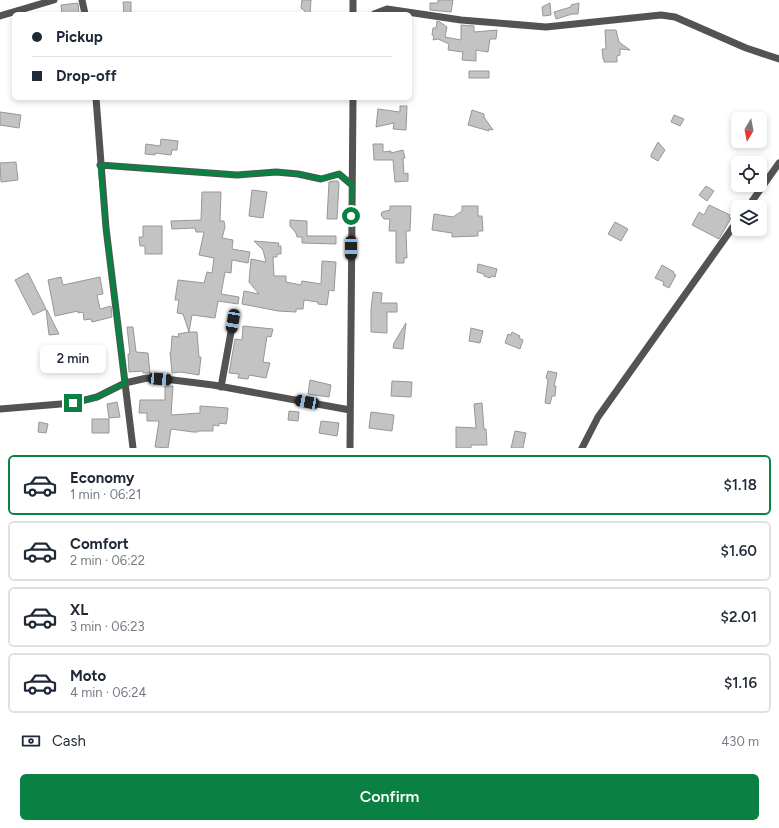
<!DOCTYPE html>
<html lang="en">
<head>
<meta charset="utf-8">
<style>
	:root { --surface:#fff; --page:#f6f6f7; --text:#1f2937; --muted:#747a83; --line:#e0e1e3; --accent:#0b8043 }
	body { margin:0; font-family:Figtree,sans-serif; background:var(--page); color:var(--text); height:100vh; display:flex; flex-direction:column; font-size:15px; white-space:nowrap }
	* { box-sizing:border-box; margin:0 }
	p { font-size:13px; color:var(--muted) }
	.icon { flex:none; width:22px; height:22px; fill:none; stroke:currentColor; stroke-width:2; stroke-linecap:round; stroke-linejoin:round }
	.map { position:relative; height:448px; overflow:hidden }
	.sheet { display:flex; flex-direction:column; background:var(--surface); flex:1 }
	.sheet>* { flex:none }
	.banner { position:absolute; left:12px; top:12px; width:400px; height:88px; border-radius:6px; box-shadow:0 2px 6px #0003; display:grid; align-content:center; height:88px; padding:0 20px; background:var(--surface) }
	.needle { width:26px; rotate:190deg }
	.buttons { position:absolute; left:731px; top:112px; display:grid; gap:8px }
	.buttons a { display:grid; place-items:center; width:36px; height:36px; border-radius:6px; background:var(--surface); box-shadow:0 2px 6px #0003; font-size:20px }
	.end { position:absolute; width:18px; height:18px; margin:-9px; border:5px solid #0b8043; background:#fff; box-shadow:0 0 0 2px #fff }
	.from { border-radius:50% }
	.bubble { position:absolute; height:28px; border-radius:6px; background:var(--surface); box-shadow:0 2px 6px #0003; font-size:13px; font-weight:600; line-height:28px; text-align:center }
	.car { position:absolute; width:12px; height:24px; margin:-12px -6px; border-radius:5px; box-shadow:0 0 3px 1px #0007; background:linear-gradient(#222 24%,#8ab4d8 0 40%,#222 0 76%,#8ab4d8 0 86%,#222 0) }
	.banner b { display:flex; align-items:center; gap:14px; height:38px; font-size:15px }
	.banner b+b { border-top:1px solid var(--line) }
	.banner i { width:10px; height:10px; background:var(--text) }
	ul { padding:7px 0 0; list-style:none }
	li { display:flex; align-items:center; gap:12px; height:60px; margin:0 8px 6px; padding:0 12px; border:2px solid var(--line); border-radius:6px }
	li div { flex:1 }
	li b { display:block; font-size:15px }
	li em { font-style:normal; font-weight:600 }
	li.selected { border-color:var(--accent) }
	li>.icon { width:36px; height:36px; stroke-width:1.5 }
	.pay { display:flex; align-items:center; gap:10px; height:44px; padding:0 20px; font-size:15px }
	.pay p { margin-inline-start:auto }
	.button { display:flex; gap:8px; margin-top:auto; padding:8px 20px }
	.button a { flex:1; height:46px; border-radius:6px; background:var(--accent); color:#fff; font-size:16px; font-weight:600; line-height:46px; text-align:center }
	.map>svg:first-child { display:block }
	.building { fill:#c3c3c3; stroke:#979797 }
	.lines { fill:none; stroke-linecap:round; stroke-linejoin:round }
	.minor { stroke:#535353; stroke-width:7 }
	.route { stroke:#0b8043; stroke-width:5 }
</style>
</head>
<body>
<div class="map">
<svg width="779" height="448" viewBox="0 0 779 448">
	<rect width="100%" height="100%" fill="#fff"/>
	<path class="building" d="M302 0H311L310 14H306L305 11 301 8Z
		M438 0H453L451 12 430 10V3H438Z
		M123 2H131V14H124Z
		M78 3 79 14H62L61 5Z
		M550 3 551 15 543 16 542 7Z
		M579 3 578 14H572L556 19 554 12 571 7V5Z
		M437 21 440 22 447 27 445 37 461 40V25L474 26V32L497 30 496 39H490L488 52 476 50V61L462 60 463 52 448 50 449 44 438 39 433 40 434 36 432 35 433 28H436Z
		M605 30H616L619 42 630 50 620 49V55L617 56V62H604V59H603L602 49H606Z
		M469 71H489V78H469Z
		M400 106H407L406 130 393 129 394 123 376 127 378 109 400 112Z
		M472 110 484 114V117L493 130 489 129V131L468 125Z
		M0 112 21 115 19 128 0 125Z
		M674 115 684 119 680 126 671 122Z
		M161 139 178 141 177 150H172L171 155 155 153V155L145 154 146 144 160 146Z
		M658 142 665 150 658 161 651 157V155Z
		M373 144H383V152L391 151V153L403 150 405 158H403L404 174 408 173V181L395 182 393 160H374Z
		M16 162 18 180 1 182 0 163Z
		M333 181H338L339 184 337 219H327L329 182Z
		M706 186 714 191 707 201 699 195Z
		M252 190 267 192 263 218 249 216Z
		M202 192H221L220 221H224L225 227 222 238 233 240 232 249 250 252 248 263 232 260 231 273 225 272 221 294 239 297 238 304 218 301 215 318 192 315 189 332H197L199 357H201L199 375 181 372 172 373 170 352H171L172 336 179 337 178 334 189 332 183 314 177 313 179 300H175L178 280 204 283 207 272 212 273 214 258 199 255 204 232H196L195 228 172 229 171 221 201 220Z
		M709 205 730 215 729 217 731 218 719 239 692 225 699 212 704 215Z
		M390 206H411L410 231H406L407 258H404V263H396V231H389L390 219H384L381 215 382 212 390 210Z
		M462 206H478V216H482L483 231H478V236L452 237V233L432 230 434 214 453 217 462 211Z
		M290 220 307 221V236H336V244L302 243V237H297L296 233 290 226Z
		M615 222 628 229 621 241 608 234Z
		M143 226H162V254H145V246H140L139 237H143Z
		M254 241 279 243 278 246H281V254H277V257H273L274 276H286V282L301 285 302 281 321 284 322 261 336 262 334 291 329 290 327 305 318 304V302L304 300 303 309H296V312L278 311 242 304 244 291 259 294 249 282 251 259 266 262 263 250Z
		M478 264 497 269 495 277 492 276 490 278 484 276V274L477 272Z
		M662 265 674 272 673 273 676 275 669 288 663 285 664 282 655 278Z
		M28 273 46 309 33 315 15 280Z
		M61 277 63 285 100 277 103 294 97 295 100 309 111 306 112 317 92 322 91 319 84 320 83 312 78 313V311L55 316 48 280Z
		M373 292 382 293 381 303H397V312H387V333L371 332V309Z
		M46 310H47L59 334 49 335Z
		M406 323 403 349 393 348 394 343Z
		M243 326 273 329 271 337 267 336 263 362 270 363 266 378 249 375 248 379 238 378 239 374 229 373 235 339 242 340Z
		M127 327H133L136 352 148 353 150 373H143V371L129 372 128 354H130Z
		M471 328 483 331 480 343 469 341Z
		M512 332 520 336 519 338 523 340 520 349 505 343 508 334 511 335Z
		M74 358 77 369 64 372 62 360Z
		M548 371 557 373 554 386H556L555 396H552L550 404 545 403 548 379 546 378Z
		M310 380 331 385 329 397 308 394Z
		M392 381 412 382 411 397 391 396Z
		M165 386H173L171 415 200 413V406L228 408 227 419 226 424 219 423V426L213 425V431H198V432H193L171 429 168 448 155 447 159 421H147V413H139L140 400H165Z
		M117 402 120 417 109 418 107 404Z
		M482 403 484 429H486L487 445H471V448H456V427L476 428 474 404Z
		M289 411 299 412 298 421 288 420Z
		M371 412 394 415 392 431 369 428Z
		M92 419H109V433H92Z
		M321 421 339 423 337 436 319 433Z
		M39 422 48 424 46 433 38 432Z
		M515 431 526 433 523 448H511Z"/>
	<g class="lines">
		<path class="minor" d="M82 0 85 14
			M353 14V0
			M374 14 387 9 461 20 546 27 661 15 675 17 746 48 779 59
			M0 16 54 0
			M96 98 106 228 133 448
			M100 165 237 175 276 172 298 174 321 179 339 174 352 185
			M748 207 779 163
			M221 387 233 321
			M0 409 73 403 97 397 125 383 147 378 173 380 213 385 350 410
			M350 448 353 98
			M582 448 598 417 738 220"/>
	</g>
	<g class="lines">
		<path class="route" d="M73 403 97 397 125 383 106 228 100 165 237 175 276 172 298 174 321 179 339 174 352 185 351 216"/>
	</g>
</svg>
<div class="buttons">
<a><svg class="needle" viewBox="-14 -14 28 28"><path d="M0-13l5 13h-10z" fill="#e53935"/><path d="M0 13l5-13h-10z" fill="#747a83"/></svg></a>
<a><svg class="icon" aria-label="locate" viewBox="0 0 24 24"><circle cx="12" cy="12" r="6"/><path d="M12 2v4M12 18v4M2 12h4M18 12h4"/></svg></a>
<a><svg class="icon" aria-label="layers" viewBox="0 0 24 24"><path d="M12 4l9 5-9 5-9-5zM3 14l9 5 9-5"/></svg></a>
</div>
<i class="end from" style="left:351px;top:216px"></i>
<i class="end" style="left:73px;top:403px"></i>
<div class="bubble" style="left:40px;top:345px;width:66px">2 min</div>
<i class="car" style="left:351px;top:248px;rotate:180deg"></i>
<i class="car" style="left:233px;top:321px;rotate:190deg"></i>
<i class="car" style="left:160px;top:379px;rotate:94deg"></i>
<i class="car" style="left:307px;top:402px;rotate:281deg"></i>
<div class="banner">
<b><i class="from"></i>Pickup</b>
<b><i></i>Drop-off</b>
</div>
</div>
<section class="sheet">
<ul>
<li class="selected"><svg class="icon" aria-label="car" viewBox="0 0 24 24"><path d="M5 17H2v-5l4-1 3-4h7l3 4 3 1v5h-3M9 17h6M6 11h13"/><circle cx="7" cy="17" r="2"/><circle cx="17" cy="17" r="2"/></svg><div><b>Economy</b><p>1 min · 06:21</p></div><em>$1.18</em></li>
<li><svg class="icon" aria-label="car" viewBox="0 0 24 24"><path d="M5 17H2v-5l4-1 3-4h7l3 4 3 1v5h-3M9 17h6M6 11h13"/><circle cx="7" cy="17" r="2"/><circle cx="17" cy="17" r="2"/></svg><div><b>Comfort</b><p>2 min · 06:22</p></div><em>$1.60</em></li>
<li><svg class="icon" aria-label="car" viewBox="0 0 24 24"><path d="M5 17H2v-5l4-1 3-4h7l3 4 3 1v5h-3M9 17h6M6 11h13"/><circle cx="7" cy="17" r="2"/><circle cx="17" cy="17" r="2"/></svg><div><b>XL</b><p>3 min · 06:23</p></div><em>$2.01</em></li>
<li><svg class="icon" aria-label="car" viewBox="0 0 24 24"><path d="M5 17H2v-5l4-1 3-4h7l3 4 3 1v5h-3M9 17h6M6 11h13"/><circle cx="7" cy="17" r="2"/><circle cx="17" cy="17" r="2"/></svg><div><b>Moto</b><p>4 min · 06:24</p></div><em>$1.16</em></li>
</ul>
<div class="pay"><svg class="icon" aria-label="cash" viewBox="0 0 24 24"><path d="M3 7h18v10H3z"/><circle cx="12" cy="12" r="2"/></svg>Cash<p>430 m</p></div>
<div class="button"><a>Confirm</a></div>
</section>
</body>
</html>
